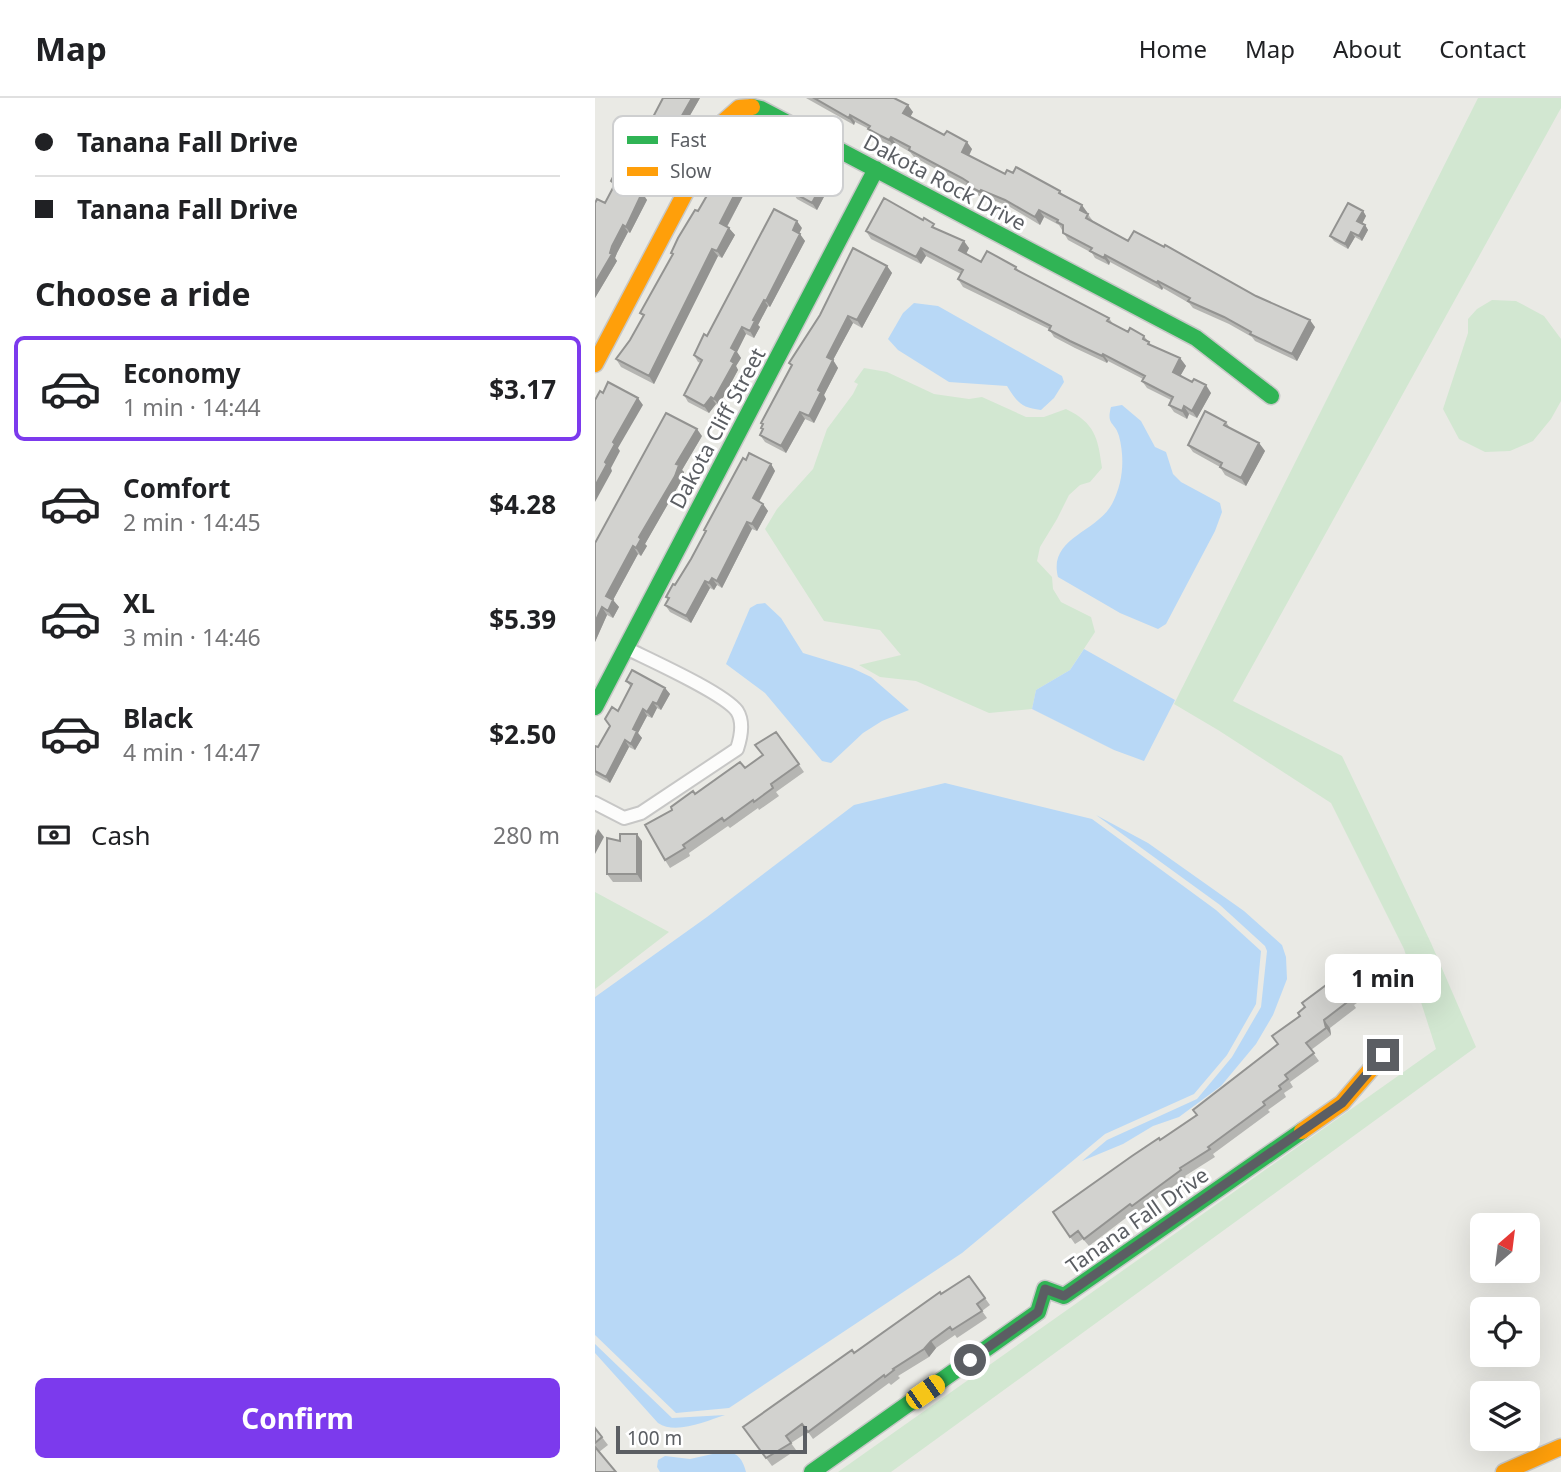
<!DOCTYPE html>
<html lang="en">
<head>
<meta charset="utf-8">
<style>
	:root { --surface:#fff; --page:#f6f6f6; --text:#202124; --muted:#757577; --line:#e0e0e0; --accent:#7c3aed }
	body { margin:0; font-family:"Noto Sans",sans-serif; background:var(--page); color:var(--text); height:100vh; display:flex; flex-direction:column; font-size:26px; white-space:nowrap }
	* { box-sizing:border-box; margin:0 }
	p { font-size:23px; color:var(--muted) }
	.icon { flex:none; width:38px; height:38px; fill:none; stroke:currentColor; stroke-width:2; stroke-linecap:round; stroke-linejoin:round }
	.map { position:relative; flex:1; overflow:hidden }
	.sheet { display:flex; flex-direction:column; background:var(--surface); width:595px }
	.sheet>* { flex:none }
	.guide { display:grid; align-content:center; height:154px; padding:0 35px; background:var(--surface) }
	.needle { width:46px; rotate:28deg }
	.buttons { position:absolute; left:875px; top:1115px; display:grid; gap:14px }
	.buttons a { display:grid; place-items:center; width:70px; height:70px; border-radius:10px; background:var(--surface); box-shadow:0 7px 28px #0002; font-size:35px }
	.scale { position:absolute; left:21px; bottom:18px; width:191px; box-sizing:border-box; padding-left:7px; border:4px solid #5b5e63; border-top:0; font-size:19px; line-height:24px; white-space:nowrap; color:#5b5e63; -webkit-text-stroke:5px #fff; paint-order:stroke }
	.end { position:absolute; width:32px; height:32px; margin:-16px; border:9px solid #5b5e63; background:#fff; box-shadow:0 0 0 4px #fff }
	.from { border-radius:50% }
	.bubble { position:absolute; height:49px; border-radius:10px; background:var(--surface); box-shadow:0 7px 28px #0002; font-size:23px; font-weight:700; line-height:49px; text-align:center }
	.car { position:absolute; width:21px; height:42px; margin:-21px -10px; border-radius:9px; box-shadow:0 0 5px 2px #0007; background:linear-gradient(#f5c518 24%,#345 0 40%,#f5c518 0 76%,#345 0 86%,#f5c518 0) }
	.guide b { display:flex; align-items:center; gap:24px; height:66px; font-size:26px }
	.guide b+b { border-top:2px solid var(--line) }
	.guide i { width:18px; height:18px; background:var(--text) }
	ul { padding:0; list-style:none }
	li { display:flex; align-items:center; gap:21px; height:105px; margin:0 14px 10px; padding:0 21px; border:4px solid transparent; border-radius:10px }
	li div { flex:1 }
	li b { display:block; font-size:26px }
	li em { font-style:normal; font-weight:700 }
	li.on { border-color:var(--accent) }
	li>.icon { width:63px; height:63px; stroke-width:1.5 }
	h2 { padding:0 35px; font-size:32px; line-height:84px }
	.pay { display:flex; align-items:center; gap:18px; height:77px; padding:0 35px; font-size:26px }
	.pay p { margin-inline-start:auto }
	.button { display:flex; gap:14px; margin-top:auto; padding:14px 35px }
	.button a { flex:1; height:80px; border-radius:10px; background:var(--accent); color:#fff; font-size:28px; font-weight:700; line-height:80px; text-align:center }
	header { display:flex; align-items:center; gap:42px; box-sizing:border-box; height:98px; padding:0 35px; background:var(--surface); border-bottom:2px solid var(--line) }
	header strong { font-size:33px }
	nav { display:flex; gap:38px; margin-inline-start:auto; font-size:24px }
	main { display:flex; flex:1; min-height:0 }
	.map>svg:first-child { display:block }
	.green { fill:#d2e7d1 }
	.water { fill:#b8d8f6 }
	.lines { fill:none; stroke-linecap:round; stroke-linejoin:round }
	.street-casing { stroke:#c7c7c6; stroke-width:16 }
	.fast-casing { stroke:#c7c8c7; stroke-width:19 }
	.slow-casing { stroke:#c7c8c7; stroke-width:19 }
	.street { stroke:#fcfcfb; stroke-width:12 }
	.fast { stroke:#30b455; stroke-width:16 }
	.slow { stroke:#ff9f0a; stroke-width:16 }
	.wall { fill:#b5b5b2 }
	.shaded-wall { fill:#939391 }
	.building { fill:#d2d2cf; stroke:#939391; stroke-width:2 }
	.route { stroke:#5b5e63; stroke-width:9 }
	.labels { text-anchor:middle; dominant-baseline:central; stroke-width:6; stroke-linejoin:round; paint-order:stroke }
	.street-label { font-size:21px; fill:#5b5e63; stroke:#fff }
	.key { fill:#fff; stroke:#cecfd0; stroke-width:2 }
	.key-label { font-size:19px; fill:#5b5e63 }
</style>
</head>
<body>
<header>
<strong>Map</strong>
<nav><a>Home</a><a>Map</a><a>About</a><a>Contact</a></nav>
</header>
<main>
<section class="sheet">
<div class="guide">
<b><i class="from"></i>Tanana Fall Drive</b>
<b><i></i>Tanana Fall Drive</b>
</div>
<h2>Choose a ride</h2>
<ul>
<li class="on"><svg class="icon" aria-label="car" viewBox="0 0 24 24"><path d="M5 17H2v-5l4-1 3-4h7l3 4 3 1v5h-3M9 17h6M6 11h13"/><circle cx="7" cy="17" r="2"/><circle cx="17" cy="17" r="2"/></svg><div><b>Economy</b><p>1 min · 14:44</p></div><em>$3.17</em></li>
<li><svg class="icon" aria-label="car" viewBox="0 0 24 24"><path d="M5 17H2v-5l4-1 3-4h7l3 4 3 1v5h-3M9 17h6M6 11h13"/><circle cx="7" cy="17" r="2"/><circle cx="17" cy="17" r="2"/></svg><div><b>Comfort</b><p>2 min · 14:45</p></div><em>$4.28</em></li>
<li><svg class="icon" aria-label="car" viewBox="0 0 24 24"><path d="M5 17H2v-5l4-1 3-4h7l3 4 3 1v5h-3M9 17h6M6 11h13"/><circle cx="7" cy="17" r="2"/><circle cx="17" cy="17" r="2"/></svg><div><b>XL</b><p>3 min · 14:46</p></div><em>$5.39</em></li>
<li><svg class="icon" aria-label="car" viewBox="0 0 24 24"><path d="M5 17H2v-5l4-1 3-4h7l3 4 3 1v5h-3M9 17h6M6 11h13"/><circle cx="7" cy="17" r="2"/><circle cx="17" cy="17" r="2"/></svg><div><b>Black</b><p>4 min · 14:47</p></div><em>$2.50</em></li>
</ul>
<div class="pay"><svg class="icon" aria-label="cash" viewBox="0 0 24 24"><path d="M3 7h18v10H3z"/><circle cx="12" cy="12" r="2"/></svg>Cash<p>280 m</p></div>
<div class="button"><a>Confirm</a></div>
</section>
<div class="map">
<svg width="966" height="1374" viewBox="0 0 966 1374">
	<rect width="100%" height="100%" fill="#eaeae5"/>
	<path class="green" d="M883 0H966V10L638 603 747 658 836 845 881 949 296 1374H243L841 951 809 851 736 705 623 632 579 606Z
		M897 202 921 203 949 218 966 241V303L956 321 938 343 915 353 890 354 864 341 848 311 873 235V221L882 211Z
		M269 270 292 274 339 296 374 301 387 299 431 319H449L471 311C500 325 503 340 507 370L495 384 485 387 474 397 462 421 445 449 442 463 457 479 458 491 466 504 496 519 500 534 475 572 441 592 437 611 394 615 321 583 285 579 264 567 306 557 285 532 229 523 170 431 182 411 218 371 232 331 258 296 263 286 259 284Z
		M0 794 74 834 0 891Z"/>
	<path class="water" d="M319 205 343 208 467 278 469 284 459 300 446 312C426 310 422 304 412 288L354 284 303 252 293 241 308 215Z
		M527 307 546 323 560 349 571 354 578 376 586 384 625 405 627 414 620 433 571 526 563 531 525 515 463 479C453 440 501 435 517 406 528 385 530 361 524 338 520 323 511 328 516 309Z
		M170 505 186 520 208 555 257 570 276 579 314 612 287 623 268 635 236 665 227 663 170 595 131 566 155 510 162 506Z
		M489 551 580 602 549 663 519 652 437 611 441 592 475 572Z
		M350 685 497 721 621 812 666 853 661 906 632 957 599 996 510 1036 367 1155 134 1310 81 1315 0 1237V899L112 819 259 707Z
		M501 717 553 745 649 813 687 847 691 859 692 881 678 917 661 946 626 988 584 1019 558 1028 528 1046 487 1063 512 1042 602 1001 637 959 666 909 672 853 670 848 625 807Z
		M0 1246 77 1320 130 1317C111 1323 81 1337 63 1325L0 1255Z
		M131 1353C143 1355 148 1362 151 1374H65L62 1369 63 1362 70 1358 95 1361Z"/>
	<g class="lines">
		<defs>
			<path id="street" d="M0 705 29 720 46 715 142 651C146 639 149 624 142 613 129 595 55 562 31 550"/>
			<path id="fast" d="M157 9 166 11 601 240 676 298
				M0 609 281 71
				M217 1374 443 1214 450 1191 469 1198 707 1033"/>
			<path id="slow" d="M0 266 127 25 144 10 157 9
				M707 1033 747 1005 788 957
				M909 1374 966 1349"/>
		</defs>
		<use href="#street" class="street-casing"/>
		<use href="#fast" class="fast-casing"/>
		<use href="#slow" class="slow-casing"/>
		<use href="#street" class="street"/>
		<use href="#fast" class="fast"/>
		<use href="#slow" class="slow"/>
	</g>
	<path class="wall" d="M68 0H105L90 26 92 28 85 42 82 41 73 59 74 61 69 72 67 71 64 75 62 74 59 79 57 78 48 96 52 102 35 135 33 134 22 155 20 160 22 163 0 200V105H10L19 88 16 83 27 73 46 42Z
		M211 0H299L318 14 315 19 377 51 374 58 410 76 418 75 465 93 468 97 492 114V115L498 123 533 143 661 198 720 229 702 263 660 243 657 239 634 226 598 210 594 205 568 190 567 192 515 164 514 167 500 160 497 155 473 142 464 127 449 119 445 127 415 109 391 99 390 101 377 94 372 88 319 59 315 54 301 46 299 49 278 39 274 31 260 24 259 27Z
		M168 38 188 48 202 53 207 60 223 69 235 71 240 78 222 112 202 101 197 94 200 86 162 66 157 75 136 65 131 57Z
		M111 88 143 90 148 98 132 129 140 137 127 160 123 158 59 286 26 269 21 261 35 242 48 218 45 215 78 158 76 155 103 113 113 95 111 93 113 90Z
		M768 113 771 118 767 125 770 127 773 132 767 143 760 139 753 151 739 143 735 138Z
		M207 130 204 136 210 143 175 209 173 208 163 227 165 229 159 240 151 236 142 254 146 260 141 268 143 272 124 307 121 306 114 315 93 304 89 297 106 265 103 264 99 257 112 238Z
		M343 132 374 150 371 156 386 164 421 169 424 173 514 220 518 226 533 234 549 238 556 247 585 260 591 268 585 278 616 295 602 320 594 316 592 321 579 314 574 307 576 302 552 290 547 283 548 281 513 263 512 265 480 250 459 239 454 231 368 189 363 181 366 176 331 158 326 166 276 141 271 133Z
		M292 168 297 175 267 230 258 225 238 262 243 270 229 297 231 301 219 325 210 321 191 355 170 344 165 337 168 333 166 330 167 327 166 325 196 268 194 265Z
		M631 324 635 330 664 345 670 353 651 388 630 377 625 369 598 354 593 347Z
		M107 338 87 372 89 374 85 385 50 446 52 448 46 458 43 456 18 502 24 509 18 520 12 517 0 544V445Z
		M151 362 176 366 180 373 164 404 168 406 173 413 162 433 157 431 127 490 122 487 119 492 115 490 96 525 75 514 70 507 73 502 71 499 96 461 110 434 109 432Z
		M31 583 70 590 75 596 66 612 62 610 57 620 52 618 43 635 47 640 40 652 34 649 15 685 0 677V648L3 649 36 589Z
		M181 634 209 674 181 694 184 698 164 712 163 710 135 730 133 728 94 755 95 758 75 770 70 762 77 712 100 696 150 670 168 658Z
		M47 743V784H18L12 776Z
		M746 876 765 903 759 907 761 910 735 930 736 937 716 952 724 963 695 984 698 989 689 995 691 999 673 1012 675 1014 618 1056 620 1059 590 1078 591 1079 542 1115 540 1113 494 1148 488 1141 480 1146 458 1114 602 1017 683 946 710 909Z
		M374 1178 395 1207 387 1213 392 1220 362 1240 360 1237 341 1250 334 1259 303 1278 305 1280 296 1287 294 1285 218 1341 213 1334 196 1345 201 1352 177 1368 148 1329Z
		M0 1330 13 1347 4 1354 0 1374Z"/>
	<path class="shaded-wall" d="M97 0H105L90 26 92 28 85 42 80 35 85 21Z
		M313 7 318 14 313 23 308 15Z
		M255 17 260 24 259 27 254 20Z
		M78 34 82 41 73 59 74 61 69 72 64 65 67 53Z
		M296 39 301 46 299 49 294 42Z
		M372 44 377 51 372 61 367 54Z
		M157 59 162 66 157 75 152 68Z
		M62 64 67 71 64 75 60 68Z
		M57 67 62 74 59 79 54 73Z
		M235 71 240 78 222 112 217 105Z
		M52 72 57 78 48 96 43 89Z
		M143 90 148 98 130 132 125 125Z
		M386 92 391 99 390 101 385 94Z
		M47 95 52 102 35 135 31 129Z
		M487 107 492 114 490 119 485 112Z
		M444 112 449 119 445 127 440 119Z
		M768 113 771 118 766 128 762 123Z
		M202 123 207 130 202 139 198 132Z
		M28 127 33 134 22 155 20 160 22 163 0 200V185Z
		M770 127 773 132 767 143 764 138Z
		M134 130 140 137 127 160 122 153Z
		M756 134 760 139 753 151 750 146Z
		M205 136 210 143 175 209 171 203Z
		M369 143 374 150 369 160 364 152Z
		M326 150 331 158 326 166 321 159Z
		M117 151 123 158 59 286 54 278Z
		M510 157 515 164 514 167 509 160Z
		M292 168 297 175 267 230 262 222Z
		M563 183 568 190 567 192 562 185Z
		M169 202 173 208 163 227 165 229 159 240 155 233 158 222Z
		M253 218 258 225 238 262 243 270 229 297 231 301 219 325 214 318 223 292 232 259Z
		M715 222 720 229 702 263 697 256Z
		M147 229 151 236 142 254 146 260 141 268 143 272 124 307 119 301 136 263V250Z
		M508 256 513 263 512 265 507 258Z
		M585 260 591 268 583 282 578 274Z
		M611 287 616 295 602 320 597 313Z
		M116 299 121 306 114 315 109 308Z
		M43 300 48 307 23 350 25 353 16 370 17 373 0 404V388L18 344Z
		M589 308 594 316 592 321 587 313Z
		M205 314 210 321 191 355 186 348Z
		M102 331 107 338 87 372 89 374 85 385 50 446 52 448 46 458 41 450 44 439 81 366Z
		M664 345 670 353 651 388 646 380Z
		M176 366 180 373 162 407 158 400Z
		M168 406 173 413 162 433 157 426Z
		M152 424 157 431 127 490 122 483Z
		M38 448 43 456 18 502 24 509 18 520 13 513 11 498Z
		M117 480 122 487 119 492 114 485Z
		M110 483 115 490 96 525 91 518Z
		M7 509 12 517 0 544V524Z
		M70 590 75 596 66 612 62 606Z
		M58 604 62 610 57 620 52 614Z
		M48 611 52 618 43 635 47 640 40 652 36 646 38 631Z
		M30 642 34 649 15 685 11 679Z
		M3 731 9 739 0 756V738Z
		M42 736 47 743V784L42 776Z
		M729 922 735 930 736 937 731 930Z
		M336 1243 341 1250 334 1259 329 1251Z"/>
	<path class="building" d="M68 0H97L85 21 87 22 80 35 78 34 67 53 70 55 64 65 62 64 60 68 57 67 54 73 52 72 43 89 47 95 31 129 28 127 17 148 15 155 17 156 0 185V105L2 101 10 105 20 86 16 83 22 71 27 73 44 41 46 42Z
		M219 0H299L313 7 308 15 349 37 352 33 372 44 367 54 410 76 412 72 418 75 421 69 465 93 464 95 487 107 485 112 493 116 491 120 533 143 539 133 569 149 570 147 661 198 715 222 697 256 655 236 656 234 629 219 593 203 595 200 563 183 562 185 510 157 509 160 495 153 497 150 468 135V127L462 124 463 122 444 112 440 119 410 102 386 92 385 94 372 87 373 84 367 80 314 52 315 49 296 39 294 42 284 37 273 31 275 28 255 17 254 20Z
		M149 24 168 38 188 48 189 46 202 53 200 57 223 69 225 66 235 71 217 105 197 94 202 83 157 59 152 68 131 57Z
		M117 77 143 90 125 125 134 130 122 153 117 151 54 278 21 261 35 242 49 217 45 215 78 156 76 155 83 140 100 112 103 113 114 94 111 93 113 89 111 88Z
		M289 100 328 122 329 120 339 126 337 129 369 143 364 152 386 164 392 153 421 169 420 171 514 220 512 223 533 234 535 230 549 238 548 241 554 244 553 246 585 260 578 274 597 284 599 281 611 287 597 313 589 308 587 313 574 307 578 299 547 283 550 278 508 256 507 258 475 243 454 232 456 228 363 181 368 172 326 150 321 159 271 133Z
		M753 105 768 113 762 123 770 127 764 138 756 134 750 146 735 138Z
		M179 111 202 123 198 132 205 136 171 203 169 202 158 222 160 223 155 233 147 229 136 250 141 253 136 263 139 265 119 301 116 299 109 308 89 297 107 262 99 257 109 236 112 238Z
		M258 150 292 168 262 222 253 218 232 259 238 262 223 292 226 294 214 318 205 314 186 348 165 337 168 331 166 330 168 326 166 325 197 267 194 265 225 217Z
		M13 284 43 300 18 344 20 346 10 364 12 366 0 388V302L5 293 8 295Z
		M610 313 631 324 629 327 664 345 646 380 625 369 627 365 593 347Z
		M71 315 102 331 81 366 84 367 80 378 44 439 46 441 41 450 38 448 11 498 18 502 13 513 7 509 0 524V445Z
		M154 355 176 366 158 400 168 406 157 426 152 424 122 483 117 480 114 485 110 483 91 518 70 507 74 500 71 499 78 486 80 487 96 461 111 433 109 432 148 360 151 362Z
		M37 572 70 590 62 606 58 604 52 614 48 611 38 631 42 633 36 646 30 642 11 679 0 673V648L3 649 15 628 10 621 17 609 23 613 37 586 31 583Z
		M181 634 204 666 176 686 178 690 159 704 158 702 129 723 127 720 88 747 90 750 70 762 50 727 77 712 76 709 98 693 100 696 145 664 150 670 168 657 160 647Z
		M25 736H42V776H12V740L25 743Z
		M746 876 760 895 754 900 755 902 729 922 731 930 711 945 719 955 690 977 693 981 684 988 686 991 668 1004 670 1007 613 1049 615 1051 585 1070 586 1072 537 1108 535 1106 489 1141 483 1133 475 1139 458 1114 537 1058 564 1040 565 1042 602 1017 598 1012 683 946 677 938 705 918 703 915 710 909 707 905Z
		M374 1178 390 1200 382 1206 387 1213 357 1232 355 1229 336 1243 329 1251 298 1271 299 1272 290 1279 289 1277 213 1334 207 1326 191 1338 196 1345 171 1360 148 1329 257 1252 259 1255 345 1194 346 1196Z
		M0 1330 7 1339 0 1345Z
		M0 1349 21 1374H0Z"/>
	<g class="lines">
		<path class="route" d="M375 1262 443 1214 450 1191 469 1198 747 1005 788 957"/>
	</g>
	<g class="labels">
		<g class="street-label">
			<text transform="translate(350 84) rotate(28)">Dakota Rock Drive</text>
			<text transform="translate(122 330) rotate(-62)">Dakota Cliff Street</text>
			<text transform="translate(542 1122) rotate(-35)">Tanana Fall Drive</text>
		</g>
	</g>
	<rect x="18" y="18" width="230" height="80" rx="10" class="key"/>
	<rect x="32" y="38" width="31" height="8" fill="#30b455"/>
	<rect x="32" y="69" width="31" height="9" fill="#ff9f0a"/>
	<g class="key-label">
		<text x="75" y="49">Fast</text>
		<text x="75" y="80">Slow</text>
	</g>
</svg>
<div class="buttons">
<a><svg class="needle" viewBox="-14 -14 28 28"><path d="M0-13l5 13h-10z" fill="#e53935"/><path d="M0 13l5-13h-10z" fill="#757577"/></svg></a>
<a><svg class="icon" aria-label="locate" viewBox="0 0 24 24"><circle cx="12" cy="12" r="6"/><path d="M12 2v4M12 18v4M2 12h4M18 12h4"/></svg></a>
<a><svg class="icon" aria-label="layers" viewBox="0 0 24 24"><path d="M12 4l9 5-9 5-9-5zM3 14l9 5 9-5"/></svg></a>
</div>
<div class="scale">100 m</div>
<i class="end from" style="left:375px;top:1262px"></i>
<i class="end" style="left:788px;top:957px"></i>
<div class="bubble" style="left:730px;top:856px;width:116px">1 min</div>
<i class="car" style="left:330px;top:1294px;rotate:55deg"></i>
</div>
</main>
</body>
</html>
